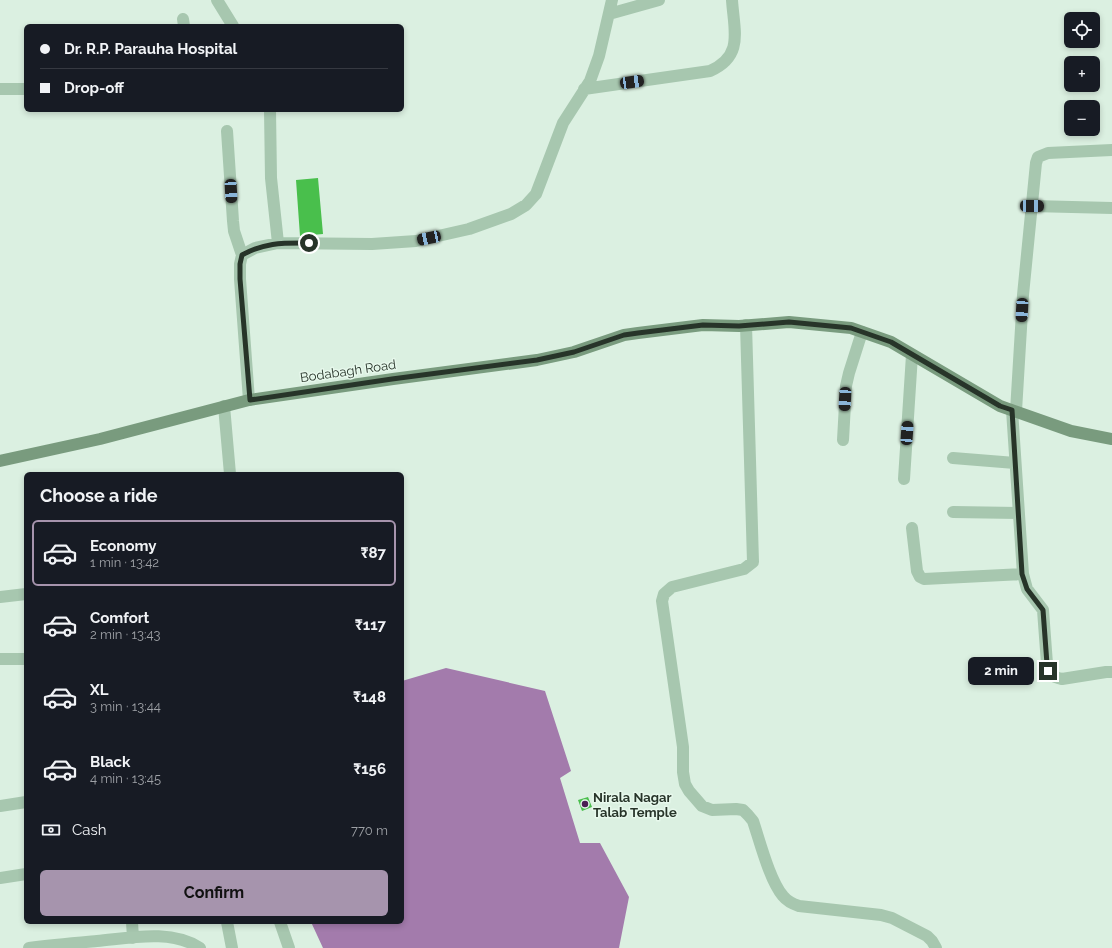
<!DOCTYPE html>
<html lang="en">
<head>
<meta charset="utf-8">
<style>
	:root { --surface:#171b24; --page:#20242c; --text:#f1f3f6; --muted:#9ea1a6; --line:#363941; --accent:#a694ad }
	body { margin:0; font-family:Raleway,sans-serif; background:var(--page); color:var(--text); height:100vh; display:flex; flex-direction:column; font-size:15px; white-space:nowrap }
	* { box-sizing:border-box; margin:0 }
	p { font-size:13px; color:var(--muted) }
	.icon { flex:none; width:22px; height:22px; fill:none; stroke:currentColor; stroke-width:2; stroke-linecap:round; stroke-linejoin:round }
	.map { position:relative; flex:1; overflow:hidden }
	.sheet { position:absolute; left:24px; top:472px; width:380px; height:452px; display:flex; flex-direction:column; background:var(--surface); border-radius:6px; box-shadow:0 2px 6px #0003 }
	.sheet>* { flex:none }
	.hud { position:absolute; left:24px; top:24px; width:380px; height:88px; border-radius:6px; box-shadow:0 2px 6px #0003; display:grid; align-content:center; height:88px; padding:0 16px; background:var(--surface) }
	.controls { position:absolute; left:1064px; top:12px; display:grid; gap:8px }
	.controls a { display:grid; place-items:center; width:36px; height:36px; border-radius:6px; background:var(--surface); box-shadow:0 2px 6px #0003; font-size:20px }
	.end { position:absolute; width:18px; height:18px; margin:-9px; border:5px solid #273429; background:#fff; box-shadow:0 0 0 2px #fff }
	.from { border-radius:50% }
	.bubble { position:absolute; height:28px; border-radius:6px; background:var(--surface); box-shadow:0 2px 6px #0003; font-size:13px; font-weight:700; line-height:28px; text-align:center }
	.car { position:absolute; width:12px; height:24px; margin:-12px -6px; border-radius:5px; box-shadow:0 0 3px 1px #0007; background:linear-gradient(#222 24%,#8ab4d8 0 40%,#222 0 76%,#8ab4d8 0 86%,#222 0) }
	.hud b { display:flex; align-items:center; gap:14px; height:38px; font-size:15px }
	.hud b+b { border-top:1px solid var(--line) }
	.hud i { width:10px; height:10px; background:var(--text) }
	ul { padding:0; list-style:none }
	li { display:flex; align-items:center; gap:12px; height:66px; margin:0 8px 6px; padding:0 8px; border:2px solid transparent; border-radius:6px }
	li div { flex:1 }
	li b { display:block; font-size:15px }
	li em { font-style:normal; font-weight:700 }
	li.current { border-color:var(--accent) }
	li>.icon { width:36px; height:36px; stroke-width:1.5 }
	h2 { padding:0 16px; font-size:18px; line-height:48px }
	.pay { display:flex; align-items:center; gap:10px; height:44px; padding:0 16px; font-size:15px }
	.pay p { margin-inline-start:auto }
	.action { display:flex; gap:8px; margin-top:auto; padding:8px 16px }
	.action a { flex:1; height:46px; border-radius:6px; background:var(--accent); color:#111; font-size:16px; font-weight:700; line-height:46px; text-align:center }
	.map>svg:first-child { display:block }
	.water { fill:#a37bac }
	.building { fill:#49bf4c }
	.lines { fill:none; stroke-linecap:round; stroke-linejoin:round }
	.street { stroke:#a7c7af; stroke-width:12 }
	.secondary { stroke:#799b7e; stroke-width:12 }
	.route { stroke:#273429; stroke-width:5 }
	.poi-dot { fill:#4b1f53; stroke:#e7f8ec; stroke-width:1.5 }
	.labels { text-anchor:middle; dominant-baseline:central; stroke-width:3; stroke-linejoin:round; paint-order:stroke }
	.street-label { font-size:13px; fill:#273429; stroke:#e7f8ec }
	.poi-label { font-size:13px; font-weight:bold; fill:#273429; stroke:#e7f8ec; text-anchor:start }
</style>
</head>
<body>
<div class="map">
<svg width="1112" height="948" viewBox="0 0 1112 948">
	<rect width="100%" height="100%" fill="#dbf0e1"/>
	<path class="water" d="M446 668 545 691 571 771 560 778 580 843H600L629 897 619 948H323L311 922H402V681Z"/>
	<path class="building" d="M318 178 323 234 300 236 296 180Z
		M588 797 592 807 582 811 578 800Z"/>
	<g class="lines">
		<path class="street" d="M217 0 233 26
			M609 14 659 0
			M183 19 184 26
			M0 89H26
			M584 89 710 71C744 56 734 31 732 0
			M270 110 271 178 278 243
			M227 131 233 221 234 231 242 255
			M1032 206 1112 208
			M746 325 753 562 744 569 672 587 664 594 662 601 683 747V772L685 784 689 791 702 806 712 810 736 809 743 810 748 815 753 821C760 842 770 881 783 896 787 901 793 904 799 906L881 915 892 918 927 936 932 941 936 948
			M249 400 240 279V264L242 255 255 248 278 243 372 244 416 241 469 229 511 214 526 205 536 194 563 123 590 81 599 56 612 0
			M224 406 230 474
			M1012 410 1023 574 1027 589 1043 610 1047 664C1049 674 1052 677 1062 679L1106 672H1112
			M1016 411 1023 295 1036 163 1038 157 1048 153 1112 150
			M843 440 846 386 849 373 862 332
			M953 458 1015 463
			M904 479 912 355
			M953 512 1019 513
			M912 528 917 571 920 577 924 579 1023 574
			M0 597 26 594
			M0 659H26
			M0 806 26 802
			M0 878 26 874
			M132 922 133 938
			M227 922 232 948
			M280 922 289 948
			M29 948C52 945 75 943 97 941 130 938 171 929 200 948"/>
		<path class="secondary" d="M0 461 100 439 249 400 393 379 537 360 574 352 624 335 638 333 703 325 739 326 789 322 851 328 891 342 1000 406 1071 431 1112 439"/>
	</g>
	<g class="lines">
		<path class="route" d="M309 243C283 243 266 242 242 255L240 264V279L250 400 392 379 537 360 574 352 624 335 638 333 703 325 739 326 789 322 851 328 891 342 1000 406 1012 410 1022 574 1027 589 1043 610 1047 664 1048 671"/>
	</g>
	<circle class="poi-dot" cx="585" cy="804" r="4"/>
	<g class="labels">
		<g class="street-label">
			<text transform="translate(348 371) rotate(-8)">Bodabagh Road</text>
		</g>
		<g class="poi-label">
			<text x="593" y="797">Nirala Nagar<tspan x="593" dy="15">Talab Temple</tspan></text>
		</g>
	</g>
</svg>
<div class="controls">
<a><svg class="icon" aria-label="locate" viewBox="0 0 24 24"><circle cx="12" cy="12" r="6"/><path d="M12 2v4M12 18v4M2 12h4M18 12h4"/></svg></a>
<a>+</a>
<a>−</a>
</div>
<i class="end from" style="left:309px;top:243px"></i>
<i class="end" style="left:1048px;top:671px"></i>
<div class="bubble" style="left:968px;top:657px;width:66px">2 min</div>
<i class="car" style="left:632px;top:82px;rotate:82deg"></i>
<i class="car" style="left:231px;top:191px;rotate:177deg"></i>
<i class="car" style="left:1032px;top:206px;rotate:91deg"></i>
<i class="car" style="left:429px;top:238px;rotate:258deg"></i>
<i class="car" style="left:1022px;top:310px;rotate:183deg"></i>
<i class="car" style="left:845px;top:399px;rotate:183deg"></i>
<i class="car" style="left:907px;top:433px;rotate:4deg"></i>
<div class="hud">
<b><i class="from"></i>Dr. R.P. Parauha Hospital</b>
<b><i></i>Drop-off</b>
</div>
<section class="sheet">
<h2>Choose a ride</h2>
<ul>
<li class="current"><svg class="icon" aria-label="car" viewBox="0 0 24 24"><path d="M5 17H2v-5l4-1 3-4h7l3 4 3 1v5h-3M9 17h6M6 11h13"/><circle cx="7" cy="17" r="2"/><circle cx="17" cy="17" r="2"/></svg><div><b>Economy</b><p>1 min · 13:42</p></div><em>₹87</em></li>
<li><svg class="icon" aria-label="car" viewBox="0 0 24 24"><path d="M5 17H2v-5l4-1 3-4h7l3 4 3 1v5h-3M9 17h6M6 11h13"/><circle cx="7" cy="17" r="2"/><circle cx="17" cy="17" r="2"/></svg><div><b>Comfort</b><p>2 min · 13:43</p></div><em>₹117</em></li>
<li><svg class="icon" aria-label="car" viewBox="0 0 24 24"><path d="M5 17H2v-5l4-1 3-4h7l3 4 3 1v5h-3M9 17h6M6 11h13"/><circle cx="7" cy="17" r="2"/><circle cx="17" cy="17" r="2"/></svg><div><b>XL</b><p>3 min · 13:44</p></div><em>₹148</em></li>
<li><svg class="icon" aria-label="car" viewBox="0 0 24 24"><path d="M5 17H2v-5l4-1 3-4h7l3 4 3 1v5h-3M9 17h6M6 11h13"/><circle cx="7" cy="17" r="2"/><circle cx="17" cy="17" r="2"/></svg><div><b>Black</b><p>4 min · 13:45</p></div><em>₹156</em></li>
</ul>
<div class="pay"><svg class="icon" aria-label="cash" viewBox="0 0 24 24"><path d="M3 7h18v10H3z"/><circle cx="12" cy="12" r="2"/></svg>Cash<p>770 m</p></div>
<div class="action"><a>Confirm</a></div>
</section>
</div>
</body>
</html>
